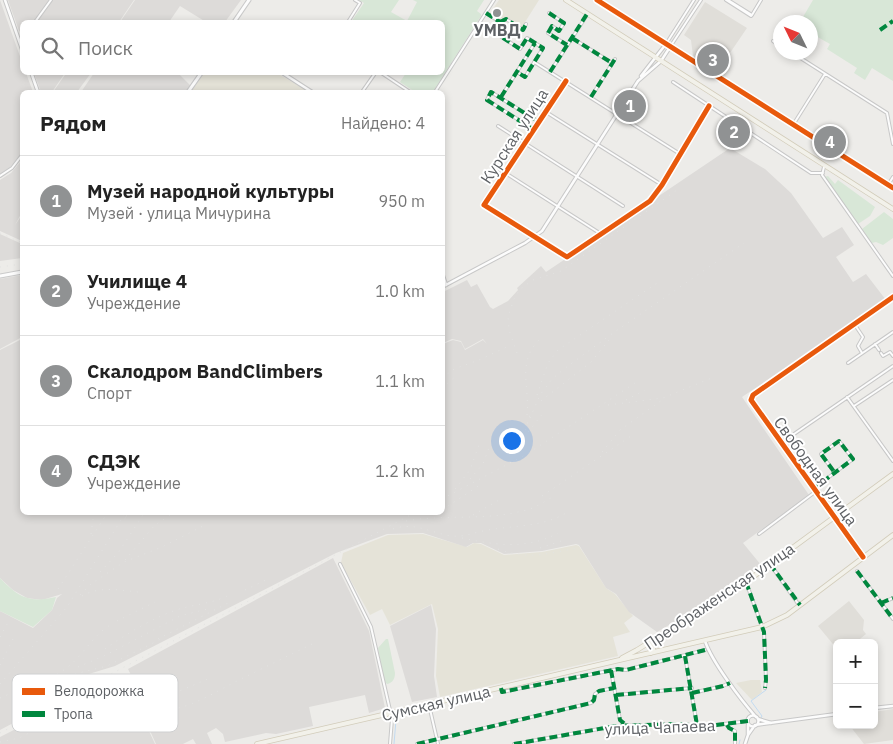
<!DOCTYPE html>
<html lang="ru">
<head>
<meta charset="utf-8">
<style>
  :root { --surface:#fff; --page:#f2f2f2; --text:#222; --muted:#767676; --line:#e0e0e0; --accent:#909293 }
  body { margin:0; font-family:"IBM Plex Sans",sans-serif; background:var(--page); color:var(--text) }
  .controls { position:absolute; right:15px; bottom:15px; display:grid; overflow:hidden; border-radius:8px; box-shadow:0 2px 8px #0003 }
  .controls button { width:45px; height:45px; display:grid; place-items:center; padding:0; border:0; border-bottom:1px solid var(--line); background:var(--surface); color:var(--text); font:25px sans-serif }
  .compass { position:absolute; left:773px; top:15px; width:45px; height:45px; border-radius:50%; background:var(--surface); box-shadow:0 2px 8px #0003; rotate:313deg }
  .you { position:absolute; left:511px; top:440px; width:18px; height:18px; margin:-12px; border:4px solid #fff; border-radius:50%; background:#1a73e8; box-shadow:0 0 0 8px #1a73e833 }
  .badge { display:grid; place-items:center; width:32px; height:32px; border-radius:50%; background:var(--accent); color:#fff; font-size:16px; font-weight:700 }
  .pin { position:absolute; translate:-50% -50%; border:2px solid #fff; box-shadow:0 1px 5px #0006 }
  .list { margin:0; padding:0; list-style:none }
  h2 { display:flex; justify-content:space-between; align-items:center; height:65px; margin:0; padding:0 20px; font-size:21px }
  h2 small { font-size:16px; font-weight:400; color:var(--muted) }
  .list li { display:grid; grid-template-columns:32px 1fr auto; gap:15px; align-items:center; box-sizing:border-box; height:90px; padding:0 20px; border-top:1px solid var(--line) }
  .list b { display:block; font-size:19px; white-space:nowrap }
  .list p { margin:0; font-size:16px; white-space:nowrap; color:var(--muted) }
  .list em { font-size:16px; font-style:normal; color:var(--muted) }
  .icon { flex:none; width:28px; height:28px; fill:none; stroke:currentColor; stroke-width:2; stroke-linecap:round; stroke-linejoin:round }
  .map { position:relative; flex:none; width:893px; height:744px; overflow:hidden }
  .search { position:absolute; background:var(--surface); box-shadow:0 2px 8px #0003; left:20px; top:20px; width:425px; height:55px; display:flex; align-items:center; gap:12px; box-sizing:border-box; padding:0 18px; border-radius:8px; color:var(--muted); font-size:19px }
  .panel { position:absolute; background:var(--surface); box-shadow:0 2px 8px #0003; left:20px; top:90px; width:425px; height:425px; border-radius:8px }
  .map>svg:first-child { display:block }
  .commercial { fill:#e5e3d8 }
  .industrial { fill:#dddbd9 }
  .education { fill:#e0ded9 }
  .green { fill:#d8e7d7 }
  .lines { fill:none; stroke-linecap:round; stroke-linejoin:round }
  .stream { stroke:#c3dbf1; stroke-width:1 }
  .minor-casing { stroke:#c8c8c8; stroke-width:4 }
  .tertiary-casing { stroke:#c8c8c8; stroke-width:4.5 }
  .secondary-casing { stroke:#cacaca; stroke-width:5 }
  .primary-casing { stroke:#d2ccba; stroke-width:5.5 }
  .minor { stroke:#fcfcfc; stroke-width:2 }
  .tertiary { stroke:#fcfcfc; stroke-width:2.5 }
  .secondary { stroke:#fcfcfc; stroke-width:3 }
  .primary { stroke:#f2f1ea; stroke-width:4 }
  .rail { stroke:#e3e3e2; stroke-width:1; stroke-dasharray:1 6; stroke-linecap:butt }
  .quiet { stroke:#00873e; stroke-width:4; stroke-dasharray:8 4; stroke-linecap:butt }
  .cycleway-casing { stroke:#fff; stroke-width:8 }
  .cycleway { stroke:#e8590c; stroke-width:5 }
  .poi-dot { fill:#909293; stroke:#fff; stroke-width:2 }
  .labels { text-anchor:middle; dominant-baseline:central; stroke-width:4; stroke-linejoin:round; paint-order:stroke }
  .poi-label { font-size:16px; font-weight:bold; fill:#5e6165; stroke:#fff }
  .street-label { font-size:16px; fill:#5e6165; stroke:#fff }
  .key { fill:#fff; stroke:#cfd0d1; stroke-width:1 }
  .key-label { font-size:14px; fill:#5e6165 }
</style>
</head>
<body>
<div class="map">
<svg width="893" height="744" viewBox="0 0 893 744">
  <rect width="100%" height="100%" fill="#edece9"/>
  <path class="commercial" d="M499,0h40l-19,30 -19,-12 -1,2 -10,-7z
    M204,73h73l32,19h-118z
    M423,534l44,13 7,-4 7,1 23,11 38,-3 34,-7 3,1 27,42 9,6 18,22 -9,7 6,9 -17,5 5,19 -178,41 -4,-21 2,-47 -6,-25 -42,21 -8,-16 -12,6 -29,-52 2,-10 45,-18z
    M751,680h9l2,12 -10,8 -16,-17z"/>
  <path class="industrial" d="M0,0l22,62v10l4,1 7,19h-11v61l-12,14 -10,7z
    M8,0h41l-16,22h-11v11l-3,-2z
    M53,0h81l-15,22h-82z
    M135,0h106l-16,22h-19l-26,-16 -11,16h-49z
    M67,72h24v1l-14,19h-24z
    M34,73v-1l31,1 -13,19h-11z
    M94,73h84l13,13 -4,6h-106z
    M730,148l35,21 26,24 32,45 19,-11 12,18 -18,12 17,25 13,-8 20,26 -144,97 67,98 -66,48 18,22 -37,28 -67,39 -28,-20 -13,-18 -10,-6 -27,-43 -3,-1 -34,7 -38,3 -23,-11h-8l-7,4 -43,-14 -36,1 -51,19 -221,113 -59,18 -3,18 -53,28v-119l33,17 19,-18 5,-12 5,-4 -20,6 -15,-2 -14,-8 -13,-12v-228l22,-11v173l106,1 -4,7 5,-8h313l1,-168 10,-4 8,2 4,8 18,-10 4,4 -4,-5 -18,10 -4,-8 -9,-2 -9,4v-51l24,-12 4,7 6,-3 13,23 3,2 15,-8 10,-11 -1,-2 24,-22 5,6z
    M22,160v52l-7,13 7,-10v26l-22,-10v-51l11,-7z
    M0,234l22,10v14l-22,3z
    M22,275v62l-22,12v-70z
    M333,558l36,73 16,77 -16,5 -4,-18 -56,12 4,19 -37,8 -10,-1 -41,9 -2,-8 -7,-6 -9,5 5,11h-16l-3,-5 -10,5h-27l-20,-44 -4,-14 2,-5 -6,-12z
    M431,605l5,24 -2,47 3,21 -25,5 -22,-76z
    M81,700l7,7 14,-2 41,13 12,26h-155v-7l65,-33z"/>
  <path class="education" d="M705,2l42,26 -30,44 -24,-16 -2,-16 -7,-5z
    M849,601l15,19 -1,10 3,4 -11,9 -1,-2 -2,2h-15v6l-19,-23z
    M893,709v31l-29,4 -14,-18 24,-1v-13z"/>
  <path class="green" d="M359,0h40l-8,12 16,9 10,-19 -4,-2h71l-7,11 4,3v2l-48,76h-18l-15,-10 6,-9 36,-1v-50h-91l13,-19z
    M813,0h80v81l-21,-13 -7,12 -11,-7 3,-5 -30,-19 3,-5 -16,-9 -3,3 -1,-16h-10z
    M828,176l7,8 3,-4 37,27 -5,9 -12,8 -34,-47z
    M884,212l9,7v19l-10,7 -7,-3 -4,1 -10,-14z
    M0,578c19,20 29,25 56,19l-4,13 -19,17 -33,-16z
    M386,639h2l7,34c0,5 -2,10 -8,11l-3,-3 -6,-33z"/>
  <g class="lines">
    <path class="stream" d="M760,720l2,-4 -11,-15 15,-11
      M394,744l2,-24
      M739,744l1,-4"/>
    <g class="minor-casing">
      <path id="minor" d="M597,0l296,188
        M726,0l25,16 1,-1
        M728,0l24,15
        M486,13l14,9 -3,12 23,15 7,-11 16,10 -18,29 -8,-5
        M549,13l15,10 -5,8 -7,-5 -4,7 19,12
        M752,15l9,-15
        M35,22l16,-22
        M348,22l12,-19 -5,-3
        M500,22l6,-3 17,11 3,-6
        M572,38l40,25
        M773,41l7,5
        M666,44l28,-44
        M670,47l31,-47
        M791,52l96,61 6,31
        M534,62l146,92
        M380,72l30,20
        M550,72l37,-57
        M566,81l-82,124 83,52 83,-56 12,-16 47,-79
        M673,82l138,91h12
        M362,92l14,-20
        M435,92l59,-92
        M501,97l34,-54
        M591,97l24,-38
        M546,112l116,73
        M793,125l32,-51
        M498,126l125,80
        M533,129l-46,-29 4,-8 48,30
        M496,167l105,67
        M824,167l-2,8 71,101
        M0,176l12,-8 10,-13
        M888,185l5,-8
        M855,325l8,12 -5,9 4,7
        M875,344l4,6
        M881,353l2,3 7,-4 3,4
        M848,363l45,-31
        M847,397l46,64
        M854,406l39,-26
        M781,443l112,-77
        M813,489l40,-30 -14,-18 -18,13 14,19
        M759,534l56,-42
        M863,557l-112,-157 2,-5 140,-98
        M340,564l31,63 21,92 -2,25
        M770,564l29,41
        M857,571l36,48
        M746,582l18,50 2,48 -1,8
        M882,603l11,-5
        M685,656l12,69
        M611,670l9,50 5,5
        M501,688l1,4 116,-23 8,1 79,-20
        M692,693l31,-7 6,-3
        M616,695l76,-7
        M429,705l9,39
        M727,725l2,3 6,3v13
        M417,744l174,-41 3,-3 1,-6 4,-3 15,-3
        M514,744l102,-18 60,-2 32,2 40,-5"/>
    </g>
    <g class="tertiary-casing">
      <path id="tertiary" d="M5,0l17,49
        M31,72l7,20
        M281,72l31,20
        M641,76l25,-32
        M442,273l4,12
        M442,287l83,-44 17,-12 96,-150 23,-20 9,-14
        M705,641c7,21 36,59 51,76
        M874,708l19,-2
        M747.5 721a5.5 5.5 0 1 1 11 0a5.5 5.5 0 1 1-11 0Z
        M758,719l13,4
        M748,735l7,-10 82,-11
        M745,744l3,-9v-10"/>
    </g>
    <g class="secondary-casing">
      <path id="secondary" d="M234,22l15,-22
        M188,92l14,-20
        M0,276l22,-4"/>
    </g>
    <g class="primary-casing">
      <path id="primary" d="M566,0l327,209
        M647,643l6,3v5l-2,2
        M622,658l15,-8 109,-68 147,-108
        M257,744l505,-117 25,-12 106,-80"/>
    </g>
    <use href="#minor" class="minor"/>
    <use href="#tertiary" class="tertiary"/>
    <use href="#secondary" class="secondary"/>
    <use href="#primary" class="primary"/>
    <path class="rail" d="M0,233l22,10
      M0,267l22,-3
      M517,353l-8,-23 -1,-13 6,-18 6,-10 13,-9 28,-9 116,-81
      M442,378l12,-9 25,-9 32,-15
      M442,388l14,-12
      M537,395l11,-32 10,-13 102,-69
      M626,400l19,-10
      M541,401l50,-39 18,-22
      M608,405l55,-7 51,-21
      M527,415c3,-29 -11,-54 14,-77
      M530,418l10,-23 12,-16 12,-10 49,-36 131,-90
      M528,432l16,-20
      M602,452l18,-22 42,-30
      M511,454l14,-22 6,-21
      M470,479l13,-15 7,-19
      M455,489l15,-19 10,-28
      M542,496l92,-62
      M442,499l85,-45 111,-73
      M442,510l38,-25
      M473,515l26,-15
      M406,521c38,-7 78,0 116,-10 12,-2 22,-9 32,-15
      M393,529c22,-8 39,5 60,7 11,1 20,-3 30,-5 28,-6 58,-3 83,-18
      M91,534l3,-22
      M462,538c33,7 65,12 96,-5
      M540,548l24,-8
      M498,549c31,11 48,5 79,-1
      M125,560l30,-35 20,-13
      M100,572l18,-19 27,-41
      M58,589l50,-77
      M245,590l23,-11
      M80,595l11,-11 33,-22 38,-15 41,-21
      M82,596c17,-10 37,-6 56,-4
      M117,621l38,-19
      M0,637l10,-18
      M158,639l70,-36
      M105,649c21,-15 46,-30 71,-39 18,-6 37,-6 55,-16
      M0,665l14,-28
      M78,667l28,-12 74,-39 27,-7
      M57,674c24,-12 33,-38 55,-50
      M0,684l67,-77 59,-95
      M34,684l73,-18 58,-29
      M98,694l31,-2
      M0,698l39,-17
      M68,701c36,-9 62,12 98,9 24,-2 46,-16 67,-27 26,-13 53,-26 79,-39
      M126,701c33,1 56,-11 86,-24
      M0,733l416,-221
      M0,742l19,-4 58,-29"/>
    <path class="quiet" d="M486,13l14,9 -3,12 23,15 7,-11 16,10 -18,29 -8,-5
      M549,13l15,10 -5,8 -7,-5 -4,7 19,12
      M500,22l6,-3 17,11 3,-6
      M880,30l13,-9
      M572,38l40,25
      M550,72l37,-58
      M501,97l34,-54
      M591,97l24,-38
      M534,130l-47,-30 4,-8 48,30
      M813,489l40,-30 -14,-18 -18,13 14,19
      M770,564l30,41
      M857,571l36,48
      M746,582l18,50 2,48 -1,8
      M881,603l12,-5
      M685,656l12,69
      M611,670l9,50 6,5
      M501,688l1,4 116,-23 8,1 79,-20
      M692,693l31,-7 7,-3
      M616,695l76,-7
      M727,725l2,3 6,3v13
      M417,744l174,-41 3,-3 1,-6 4,-3 15,-3
      M514,744l102,-18 60,-2 32,2 40,-5"/>
    <g class="cycleway-casing">
      <path id="cycleway" d="M597,0l296,188
        M566,81l-82,124 83,52 83,-56 12,-16 47,-79
        M863,557l-112,-157 2,-5 140,-98"/>
    </g>
    <use href="#cycleway" class="cycleway"/>
  </g>
  <circle class="poi-dot" cx="497" cy="13" r="5"/>
  <g class="labels">
    <g class="poi-label">
      <text x="497" y="30">УМВД</text>
    </g>
    <g class="street-label">
      <text transform="translate(514 136) rotate(-57)">Курская улица</text>
      <text transform="translate(816 471) rotate(54)">Свободная улица</text>
      <text transform="translate(719 596) rotate(-34)">Преображенская улица</text>
      <text transform="translate(436 703) rotate(-13)">Сумская улица</text>
      <text transform="translate(660 727) rotate(-2)">улица Чапаева</text>
    </g>
  </g>
  <rect x="12" y="674" width="166" height="58" rx="8" class="key"/>
  <rect x="22" y="688" width="23" height="7" fill="#e8590c"/>
  <rect x="22" y="711" width="23" height="6" fill="#00873e"/>
  <g class="key-label">
    <text x="54" y="696">Велодорожка</text>
    <text x="54" y="719">Тропа</text>
  </g>
</svg>
<div class="controls">
<button>+</button>
<button>−</button>
</div>
<svg class="compass" viewBox="-18 -18 36 36"><path d="M0-13l5 13h-10z" fill="#e53935"/><path d="M0 13l5-13h-10z" fill="#767676"/></svg>
<div class="you"></div>
<div class="pin badge" style="left:630px;top:106px">1</div>
<div class="pin badge" style="left:734px;top:132px">2</div>
<div class="pin badge" style="left:713px;top:60px">3</div>
<div class="pin badge" style="left:830px;top:142px">4</div>
<div class="search"><svg class="icon" aria-label="search" viewBox="0 0 24 24"><circle cx="10" cy="10" r="6"/><path d="M15 15l6 6"/></svg>Поиск</div>
<section class="panel">
<h2>Рядом<small>Найдено: 4</small></h2>
<ul class="list">
<li><span class="badge">1</span><div><b>Музей народной культуры</b><p>Музей · улица Мичурина</p></div><em>950 m</em></li>
<li><span class="badge">2</span><div><b>Училище 4</b><p>Учреждение</p></div><em>1.0 km</em></li>
<li><span class="badge">3</span><div><b>Cкалодром BandClimbers</b><p>Спорт</p></div><em>1.1 km</em></li>
<li><span class="badge">4</span><div><b>СДЭК</b><p>Учреждение</p></div><em>1.2 km</em></li>
</ul>
</section>
</div>
</body>
</html>
